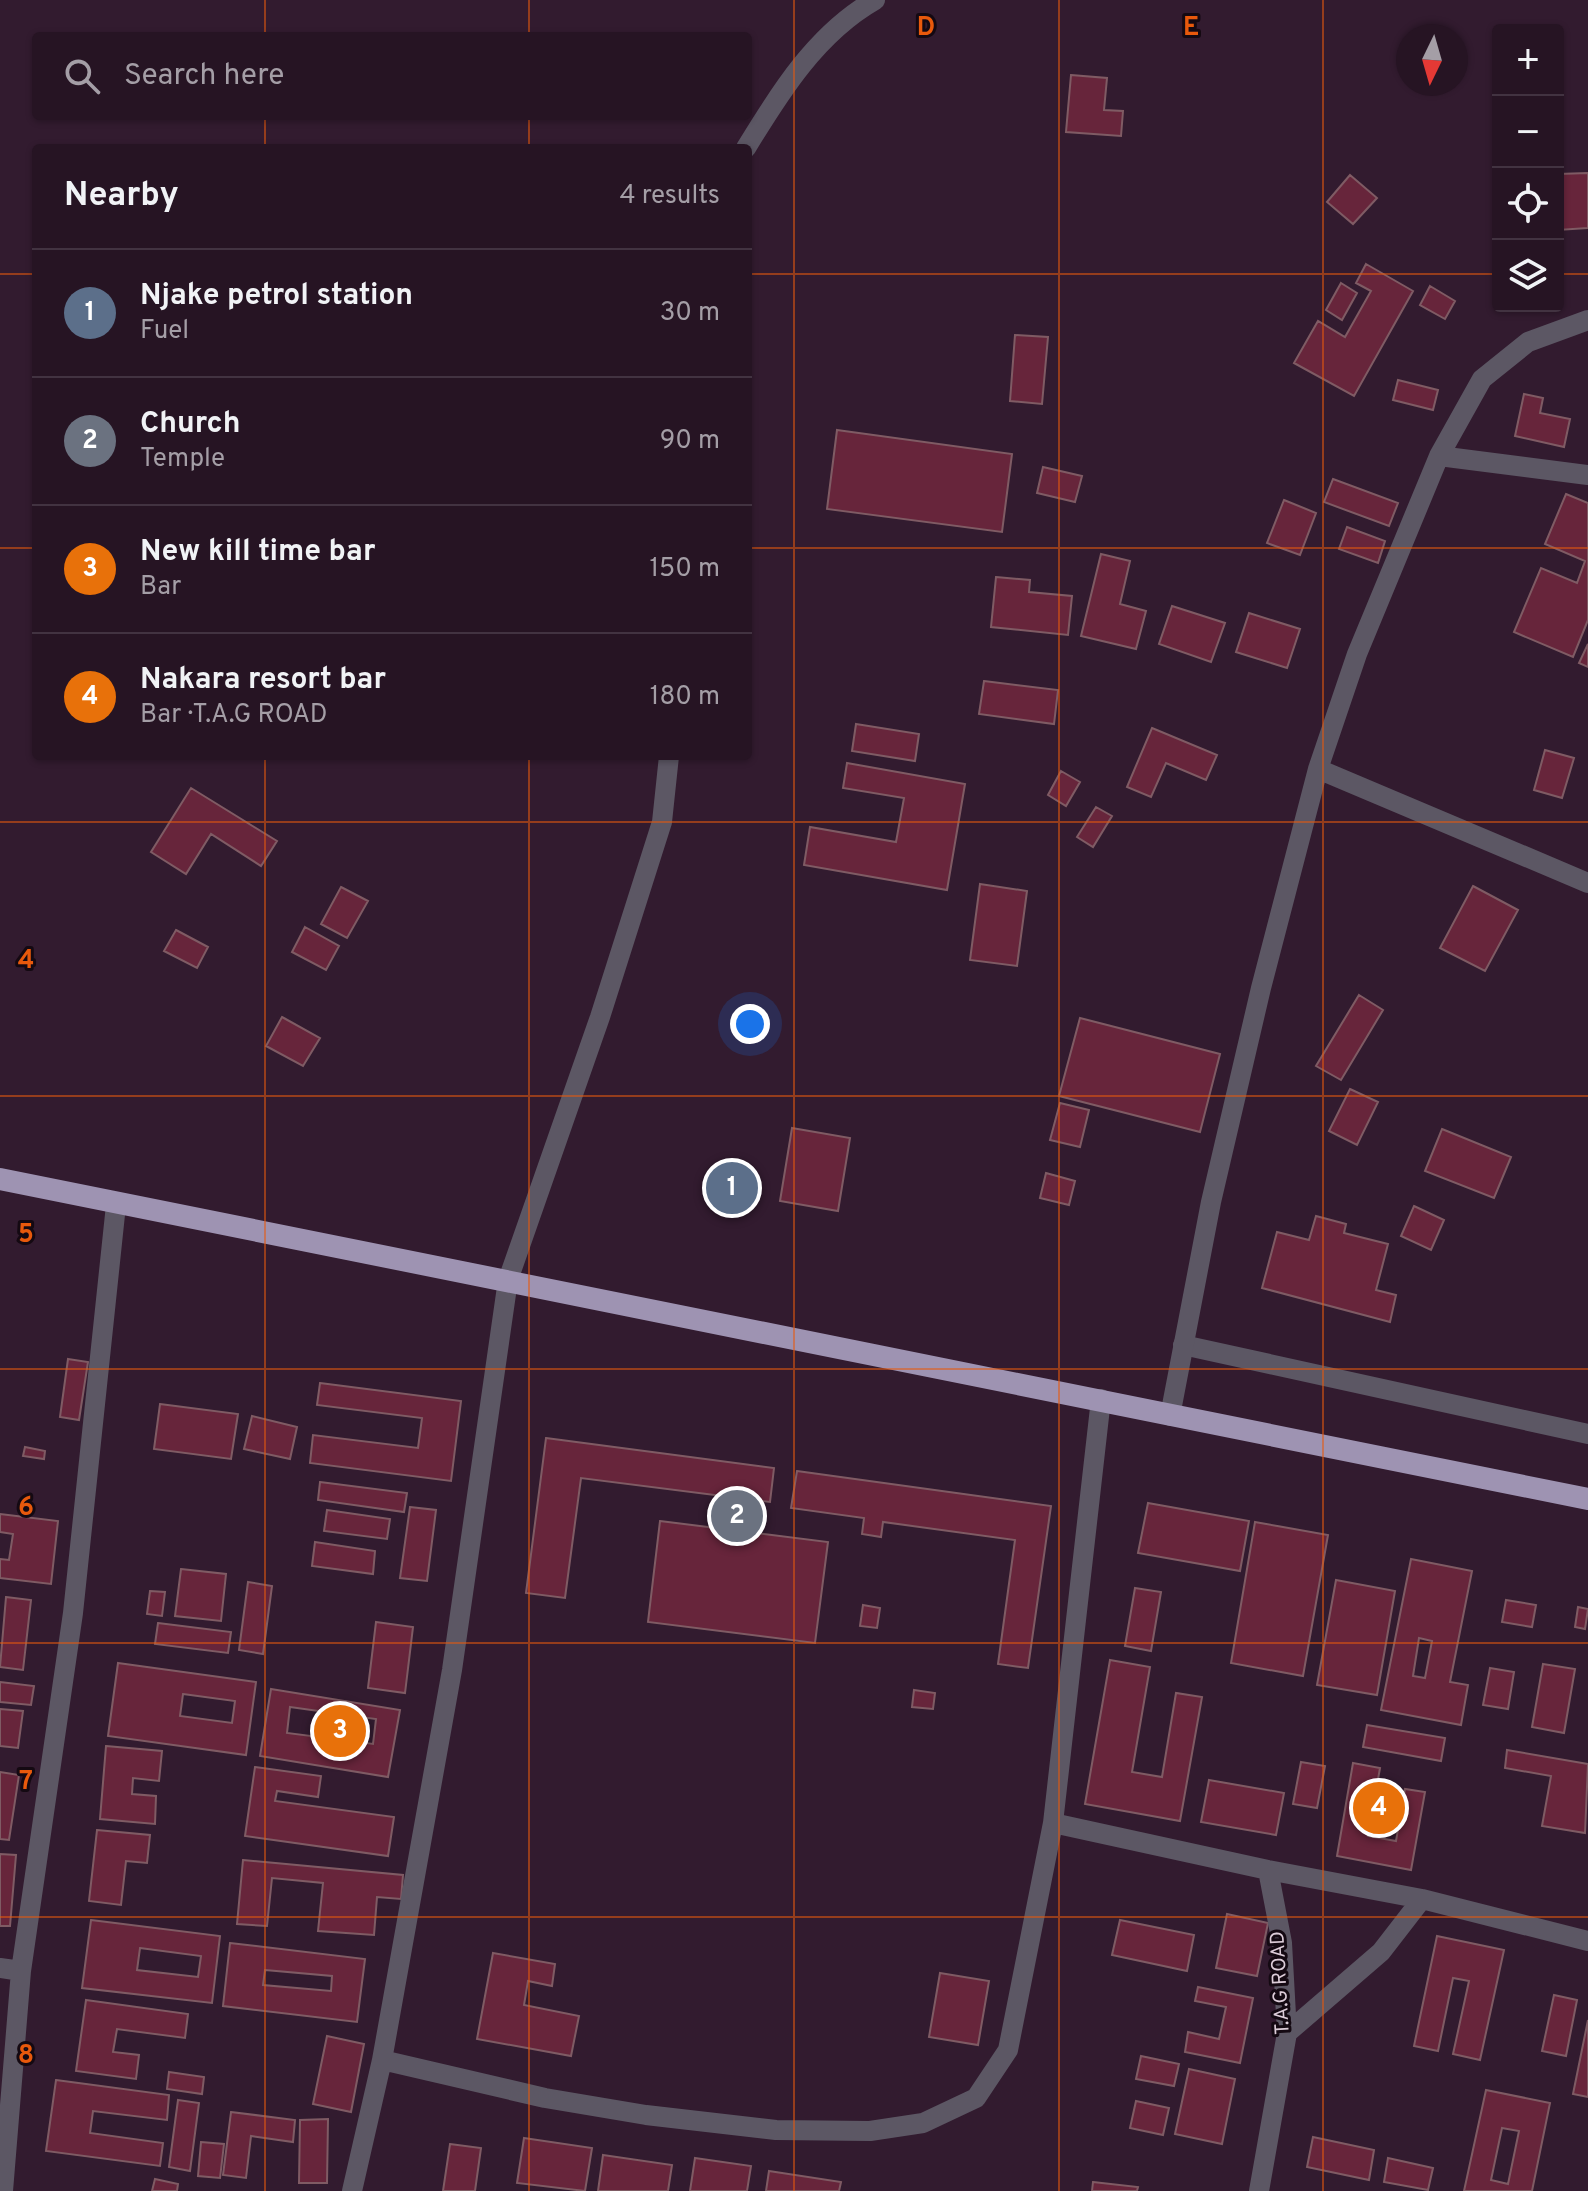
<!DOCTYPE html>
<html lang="en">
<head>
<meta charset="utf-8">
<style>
  :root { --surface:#261423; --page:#322130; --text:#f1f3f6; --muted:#a49ea6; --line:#423341; --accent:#a5c822 }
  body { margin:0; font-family:Overpass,sans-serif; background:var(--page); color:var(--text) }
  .controls { position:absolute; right:24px; top:24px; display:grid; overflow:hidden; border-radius:8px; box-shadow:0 2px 6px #0004 }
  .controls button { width:72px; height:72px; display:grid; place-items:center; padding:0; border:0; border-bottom:2px solid var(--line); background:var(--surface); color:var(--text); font:40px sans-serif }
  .compass { position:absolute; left:1396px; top:24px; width:72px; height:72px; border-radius:50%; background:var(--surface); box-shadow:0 2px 6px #0004; rotate:185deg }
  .you { position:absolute; left:750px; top:1024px; width:28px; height:28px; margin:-20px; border:6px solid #fff; border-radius:50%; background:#1a73e8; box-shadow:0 0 0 12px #1a73e833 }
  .badge { display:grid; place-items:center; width:52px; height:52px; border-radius:50%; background:var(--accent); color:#fff; font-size:26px; font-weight:700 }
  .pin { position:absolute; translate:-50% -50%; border:4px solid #fff; box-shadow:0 2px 8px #0006 }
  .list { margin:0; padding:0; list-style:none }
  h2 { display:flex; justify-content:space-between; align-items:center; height:104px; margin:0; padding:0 32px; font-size:34px }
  h2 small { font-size:26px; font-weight:400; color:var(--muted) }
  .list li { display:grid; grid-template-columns:52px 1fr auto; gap:24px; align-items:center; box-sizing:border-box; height:128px; padding:0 32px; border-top:2px solid var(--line) }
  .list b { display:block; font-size:30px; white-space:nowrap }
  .list p { margin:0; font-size:26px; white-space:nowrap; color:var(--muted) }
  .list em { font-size:26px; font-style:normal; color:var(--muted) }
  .icon { flex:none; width:44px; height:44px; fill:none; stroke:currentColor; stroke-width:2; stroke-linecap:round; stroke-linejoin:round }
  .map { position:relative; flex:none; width:1588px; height:2191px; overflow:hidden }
  .search { position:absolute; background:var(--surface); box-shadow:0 2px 6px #0004; left:32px; top:32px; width:720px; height:88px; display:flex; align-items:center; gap:20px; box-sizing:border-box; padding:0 28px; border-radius:8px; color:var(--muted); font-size:30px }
  .panel { position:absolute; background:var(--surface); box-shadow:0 2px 6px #0004; left:32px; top:144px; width:720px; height:616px; border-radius:8px }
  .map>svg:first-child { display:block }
  .building { fill:#67253b; stroke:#7f5b64; stroke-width:2; fill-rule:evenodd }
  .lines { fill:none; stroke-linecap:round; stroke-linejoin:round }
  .service { stroke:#5c5764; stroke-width:20 }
  .minor { stroke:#5c5764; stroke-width:20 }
  .trunk { stroke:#9e93b2; stroke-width:22 }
  .grid { fill:none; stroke:#e8590c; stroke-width:2; stroke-opacity:0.55 }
  .labels { text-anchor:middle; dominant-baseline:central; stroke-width:6; stroke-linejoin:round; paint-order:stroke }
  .street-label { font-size:20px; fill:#dcccd8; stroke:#140912 }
  .grid-label { font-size:26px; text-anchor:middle; font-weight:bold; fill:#e8590c; stroke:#140912; stroke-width:6; stroke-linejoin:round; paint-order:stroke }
</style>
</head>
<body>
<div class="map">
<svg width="1588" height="2191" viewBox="0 0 1588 2191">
  <rect width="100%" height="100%" fill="#321b2f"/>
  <path class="building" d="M1071,75l36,3 -3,32 19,1 -2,25 -55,-4z
    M1588,173v55l-30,2v-56z
    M1350,175l27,23 -24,26 -26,-22z
    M1366,264l47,27 -59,105 -60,-33 24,-42 27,16 26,-46 -15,-8z
    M1341,283l16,10 -15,27 -16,-10z
    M1430,286l25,15 -10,18 -25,-14z
    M1015,335l33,2 -6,67 -32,-3z
    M1398,380l40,10 -5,20 -40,-10z
    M1524,394l19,4 -3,15 30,6 -6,28 -49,-11z
    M837,430l175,24 -10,78 -175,-23z
    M1043,467l39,9 -7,26 -38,-9z
    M1333,479l65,24 -9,23 -65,-24z
    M1566,494l22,9v117l-15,37 -59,-25 27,-64 36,15 8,-22 -40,-17z
    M1284,500l32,13 -16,42 -33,-12z
    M1347,527l38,14 -7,22 -39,-14z
    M1101,554l29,7 -10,43 26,7 -10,38 -55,-13z
    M996,577l34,3 -1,12 43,4 -4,39 -77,-8z
    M1172,606l53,17 -14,39 -52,-18z
    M1249,613l51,16 -13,39 -51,-16z
    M1588,644v23l-9,-4z
    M984,681l74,9 -4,34 -75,-10z
    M856,724l63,10 -4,27 -63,-10z
    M1152,728l65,27 -11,25 -40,-17 -15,34 -24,-10z
    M1545,750l29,8 -12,40 -28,-8z
    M847,763l118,21 -18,106 -143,-25 6,-38 86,15 8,-44 -61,-10z
    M1061,771l19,11 -14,24 -18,-11z
    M191,788l86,53 -16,25 -50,-32 -25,40 -35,-22z
    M1096,807l16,9 -19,31 -16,-10z
    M980,884l47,7 -10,75 -47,-6z
    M1473,886l45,24 -33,61 -45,-23z
    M341,887l27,14 -21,37 -26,-14z
    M305,927l34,19 -13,24 -34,-18z
    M176,930l32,17 -11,21 -33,-17z
    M1359,995l24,15 -42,70 -25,-14z
    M282,1017l38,21 -17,28 -37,-20z
    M1080,1018l140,36 -20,78 -141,-36z
    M1350,1089l28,13 -21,43 -28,-14z
    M1060,1103l29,7 -9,37 -30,-7z
    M792,1128l58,10 -12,73 -58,-10z
    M1442,1129l69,28 -17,41 -69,-27z
    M1046,1173l29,8 -6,24 -29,-7z
    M1414,1206l30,14 -13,30 -30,-14z
    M1316,1216l30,8 -2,9 44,11 -12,46 20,5 -6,27 -128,-34 15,-56 32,8z
    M68,1359l20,3 -9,58 -19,-3z
    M320,1383l141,18 -10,80 -141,-18 3,-28 105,13 4,-30 -105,-13z
    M160,1404l78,10 -7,45 -77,-10z
    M252,1416l45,11 -7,32 -46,-10z
    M546,1438l228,30 -4,34 -189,-24 -16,120 -39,-5z
    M25,1447l20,4 -1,8 -21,-3z
    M797,1471l254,35 -23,162 -30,-4 17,-124 -132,-18 -2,15 -19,-3 2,-16 -73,-10z
    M320,1482l87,11 -3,19 -86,-12z
    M1148,1503l101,18 -9,50 -102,-18z
    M410,1507l26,3 -9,71 -27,-3z
    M327,1510l63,9 -3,20 -63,-8z
    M0,1514l58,7 -7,63 -51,-6v-19l9,1 4,-26 -13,-2z
    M660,1521l168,21 -13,101 -167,-21z
    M1255,1522l73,13 -25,141 -72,-13z
    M315,1542l60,9 -2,23 -61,-8z
    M1411,1559l61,12 -22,111 18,3 -7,40 -80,-15zM1419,1638l13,3 -7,37 -12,-2z
    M181,1569l45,5 -5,47 -46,-5z
    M1336,1580l59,11 -18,104 -60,-10z
    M248,1582l24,4 -9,68 -24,-4z
    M1135,1588l26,4 -10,59 -26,-5z
    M150,1591l15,1 -3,24 -15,-2z
    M6,1597l25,3 -8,70 -23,-3z
    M1506,1600l30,5 -4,22 -30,-5z
    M863,1605l17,3 -3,20 -17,-2z
    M1578,1607l10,2 -3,20 -10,-2z
    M376,1622l37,5 -8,66 -37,-5z
    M158,1623l73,9 -3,21 -73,-9z
    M1110,1660l40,7 -18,105 30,5 14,-84 26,4 -22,124 -95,-17z
    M118,1663l138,19 -10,73 -138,-19zM183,1694l52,7 -3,22 -52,-7z
    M1543,1664l32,5 -11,64 -32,-6z
    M1490,1668l24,4 -6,37 -25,-4z
    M0,1682l34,4 -3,19 -31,-3z
    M271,1689l129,21 -12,67 -128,-21zM290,1707l86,12 -3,25 -86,-11z
    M914,1690l21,3 -2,16 -21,-2z
    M0,1709l23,2 -5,37 -18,-2z
    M1367,1725l78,13 -4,23 -78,-14z
    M106,1746l56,5 -3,30 -26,-3 -1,16 24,2 -1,28 -55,-5z
    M1507,1750l81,14 -3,69 -43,-7 9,-50 -46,-8z
    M1301,1762l24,4 -8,42 -24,-4z
    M1353,1763l27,5 -12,68 28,5 9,-52 20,3 -14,78 -74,-14z
    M255,1767l66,9 -3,21 -41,-6 -2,10 119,16 -6,39 -143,-20z
    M0,1772l19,3 -10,65 -9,-1z
    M1209,1780l75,13 -8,42 -75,-13z
    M97,1830l53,5 -3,28 -21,-2 -5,44 -32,-4z
    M0,1854l16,1 -6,71h-10z
    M243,1860l160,15 -2,24 -24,-2 -3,38 -56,-4 5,-48 -51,-5 -5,48 -30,-2z
    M1227,1914l41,9 -11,53 -41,-8z
    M91,1920l129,16 -8,67 -130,-15zM140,1948l61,8 -3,21 -61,-7z
    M1120,1920l74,15 -7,36 -75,-16z
    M1437,1936l67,14 -24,110 -27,-6 16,-73 -16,-3 -15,73 -24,-5z
    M230,1943l135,16 -8,63 -134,-16zM265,1970l67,6 -1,15 -68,-6z
    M493,1953l62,11 -3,22 -24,-5 -4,24 55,11 -8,40 -94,-17z
    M940,1973l49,8 -11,64 -49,-8z
    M1198,1987l55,11 -13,65 -55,-11 3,-20 31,7 7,-32 -31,-6z
    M1554,1995l23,5 -11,56 -24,-5z
    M86,2000l102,14 -3,24 -68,-9 -4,23 26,3 -3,24 -60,-8z
    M1588,2020v77l-15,-3z
    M327,2036l37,8 -13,68 -38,-8z
    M1141,2056l38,8 -5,22 -38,-7z
    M1189,2069l46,10 -13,65 -47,-10z
    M169,2072l35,5 -2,17 -35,-5z
    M56,2080l113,15 -2,25 -74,-9 -3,22 73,10 -3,23 -114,-15z
    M1486,2090l64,13 -18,88h-68zM1502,2128l17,3 -11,53 -17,-4z
    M178,2100l21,3 -9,68 -21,-4z
    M1136,2101l33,7 -6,27 -33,-7z
    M231,2112l64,8 -2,22 -42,-6 -5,42 -23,-3z
    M328,2119l-1,64h-28l1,-63z
    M1313,2137l61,13 -5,30 -62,-13z
    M524,2138l68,10 -7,43 -68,-8z
    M201,2142l23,2 -4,34 -22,-2z
    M450,2144l31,4 -6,43h-32z
    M603,2155l69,10 -4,26h-70z
    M695,2158l56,8 -4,25h-57z
    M1388,2158l45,10 -5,22 -44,-8z
    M769,2171l72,11 -2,9h-73z
    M155,2179l23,5 -1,7h-25z
    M1093,2182l45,5 -1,4h-45z"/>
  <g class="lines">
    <path class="service" d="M1183,1345l405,89"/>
    <path class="minor" d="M746,148c34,-56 71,-115 129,-148
      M1439,456l149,19
      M1318,769l270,114
      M1170,1416l41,-214 50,-214 57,-219 39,-115 82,-198 43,-77 46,-37 60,-22
      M1053,1823l215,47 154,29 166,42
      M0,1968l21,3
      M1287,2033l94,-81 41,-53
      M382,2060l163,38 101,17 130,15 94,1 53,-8 53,-25 32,-48 45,-227 48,-424
      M3,2191l18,-220 52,-358 43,-408
      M352,2191l30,-131 70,-390 56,-390 92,-263 62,-195 7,-66
      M1259,2191l28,-158 -5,-90 -14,-73"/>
    <path class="trunk" d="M0,1179l1588,320"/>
  </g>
  <path class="grid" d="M265,0v36M529,0v36M794,0v2191M1059,0v2191M1323,0v2191M265,116v32M529,116v32M0,274h36M748,274h750M1558,274h30M0,548h36M748,548h840M265,756v1435M529,756v1435M0,822h1588M0,1096h1588M0,1369h1588M0,1643h1588M0,1917h1588"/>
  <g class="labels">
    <g class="street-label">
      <text transform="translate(1281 1983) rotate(-93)">T.A.G ROAD</text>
    </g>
  </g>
  <g class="grid-label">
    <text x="926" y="35">D</text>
    <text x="1191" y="35">E</text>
    <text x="26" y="968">4</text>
    <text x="26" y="1242">5</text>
    <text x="26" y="1515">6</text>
    <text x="26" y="1789">7</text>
    <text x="26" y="2063">8</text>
  </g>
</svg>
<div class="controls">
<button>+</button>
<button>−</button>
<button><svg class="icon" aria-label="locate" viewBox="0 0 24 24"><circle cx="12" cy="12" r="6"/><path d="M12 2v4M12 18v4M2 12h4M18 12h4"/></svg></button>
<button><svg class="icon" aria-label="layers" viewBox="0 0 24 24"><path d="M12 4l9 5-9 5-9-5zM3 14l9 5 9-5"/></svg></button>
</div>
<svg class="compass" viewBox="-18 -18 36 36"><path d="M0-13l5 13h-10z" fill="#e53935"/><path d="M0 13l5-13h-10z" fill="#a49ea6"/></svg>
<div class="you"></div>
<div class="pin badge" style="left:732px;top:1188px;background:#5c6f8a">1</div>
<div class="pin badge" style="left:737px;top:1516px;background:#6b7280">2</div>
<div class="pin badge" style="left:340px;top:1731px;background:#e8710a">3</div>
<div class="pin badge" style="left:1379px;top:1808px;background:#e8710a">4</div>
<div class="search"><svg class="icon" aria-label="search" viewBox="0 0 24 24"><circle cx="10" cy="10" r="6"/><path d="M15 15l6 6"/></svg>Search here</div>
<section class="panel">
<h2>Nearby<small>4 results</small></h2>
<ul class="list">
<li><span class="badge" style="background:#5c6f8a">1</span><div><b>Njake petrol station</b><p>Fuel</p></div><em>30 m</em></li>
<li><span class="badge" style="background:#6b7280">2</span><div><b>Church</b><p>Temple</p></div><em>90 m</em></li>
<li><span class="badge" style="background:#e8710a">3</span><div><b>New kill time bar</b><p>Bar</p></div><em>150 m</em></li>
<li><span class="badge" style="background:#e8710a">4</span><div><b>Nakara resort bar</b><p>Bar · T.A.G ROAD</p></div><em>180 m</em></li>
</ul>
</section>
</div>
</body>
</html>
